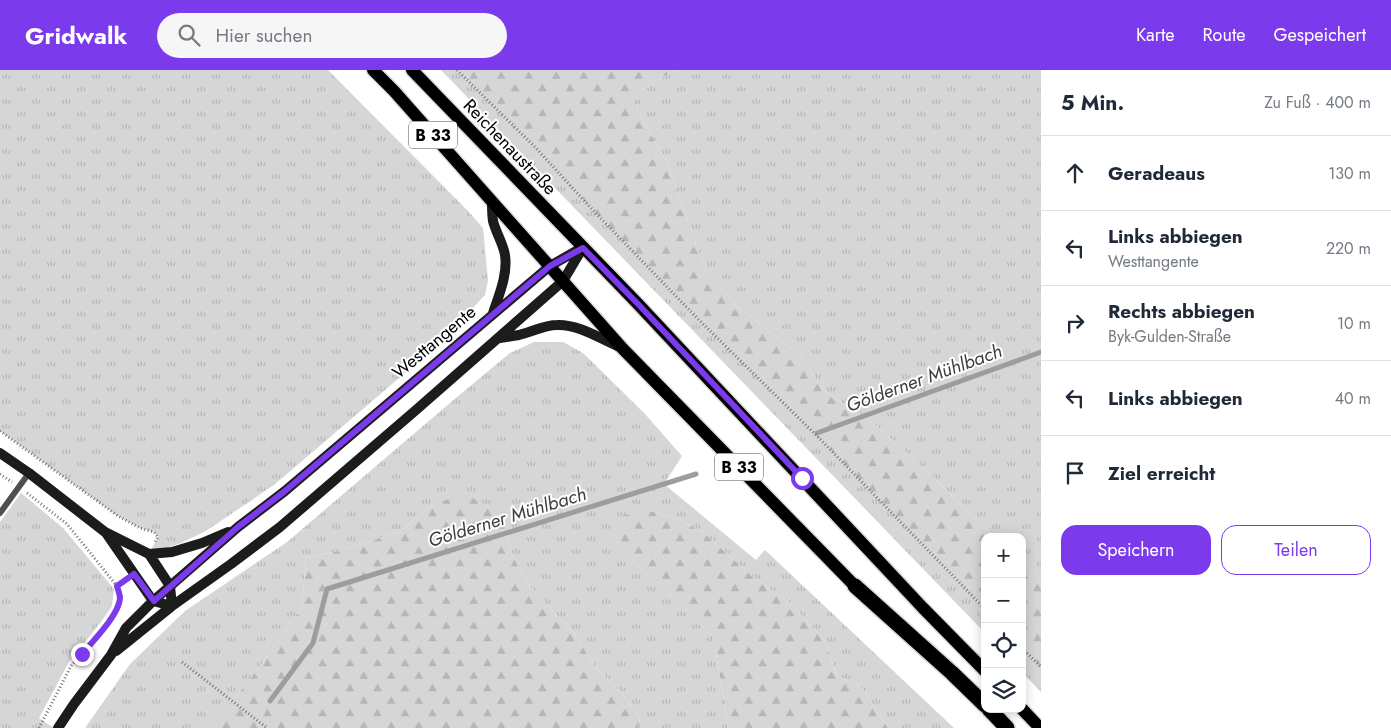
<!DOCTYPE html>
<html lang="de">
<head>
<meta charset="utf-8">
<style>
  :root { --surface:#fff; --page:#f6f6f7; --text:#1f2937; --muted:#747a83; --line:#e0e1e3; --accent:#7c3aed }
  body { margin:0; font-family:Jost,sans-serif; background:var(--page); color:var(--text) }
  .controls { position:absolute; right:15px; bottom:15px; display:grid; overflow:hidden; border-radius:10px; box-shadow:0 2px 12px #0003 }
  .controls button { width:45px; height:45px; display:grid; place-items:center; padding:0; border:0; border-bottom:1px solid var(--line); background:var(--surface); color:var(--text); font:25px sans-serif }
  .stop { position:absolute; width:15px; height:15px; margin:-11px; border:4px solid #7c3aed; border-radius:50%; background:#fff }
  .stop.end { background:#7c3aed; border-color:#fff; box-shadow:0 1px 5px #0008 }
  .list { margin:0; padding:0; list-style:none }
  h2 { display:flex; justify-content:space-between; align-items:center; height:65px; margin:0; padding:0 20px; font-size:21px }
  h2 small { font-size:16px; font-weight:400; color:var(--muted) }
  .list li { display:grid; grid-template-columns:32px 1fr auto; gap:15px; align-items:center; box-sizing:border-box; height:75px; padding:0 20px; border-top:1px solid var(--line) }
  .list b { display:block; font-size:19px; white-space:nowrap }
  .list p { margin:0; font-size:16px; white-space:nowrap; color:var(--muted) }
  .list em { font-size:16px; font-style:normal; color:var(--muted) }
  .actions { display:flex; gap:10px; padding:15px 20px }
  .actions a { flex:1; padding:11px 0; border:1px solid var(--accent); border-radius:15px; text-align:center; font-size:18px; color:var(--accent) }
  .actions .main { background:var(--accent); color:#fff }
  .icon { flex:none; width:28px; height:28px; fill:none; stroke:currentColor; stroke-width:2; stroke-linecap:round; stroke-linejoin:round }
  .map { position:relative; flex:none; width:1041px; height:658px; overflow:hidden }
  header { display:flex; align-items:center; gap:30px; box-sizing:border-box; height:70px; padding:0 25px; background:var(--accent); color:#fff }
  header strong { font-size:24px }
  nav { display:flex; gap:28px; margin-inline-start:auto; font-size:18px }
  .search { width:350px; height:45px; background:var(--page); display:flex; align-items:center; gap:12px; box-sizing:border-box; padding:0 18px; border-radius:28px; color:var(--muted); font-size:19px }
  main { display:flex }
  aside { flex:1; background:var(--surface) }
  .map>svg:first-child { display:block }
  .grass { fill:url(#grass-tufts) }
  .forest { fill:url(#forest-firs) }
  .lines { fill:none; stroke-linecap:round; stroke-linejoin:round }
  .stream { stroke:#9d9d9d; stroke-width:5 }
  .primary-casing { stroke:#dbdbdb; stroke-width:15 }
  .highway-casing { stroke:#dbdbdb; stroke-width:18 }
  .path { stroke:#717171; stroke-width:3; stroke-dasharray:1 2.5; stroke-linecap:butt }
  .lane { stroke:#4f4f4f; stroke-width:6 }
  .secondary { stroke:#1c1c1c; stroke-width:10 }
  .primary { stroke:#000; stroke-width:12 }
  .highway { stroke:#000; stroke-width:15 }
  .route { stroke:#7c3aed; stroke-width:6 }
  .labels { text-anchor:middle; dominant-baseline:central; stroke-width:4; stroke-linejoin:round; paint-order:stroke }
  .shield { fill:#fff; stroke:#4c4c4c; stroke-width:1 }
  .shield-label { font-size:16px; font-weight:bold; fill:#000 }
  .street-label { font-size:18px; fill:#000; stroke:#fff }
  .water-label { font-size:19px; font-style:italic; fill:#3e3e3e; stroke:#fff }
</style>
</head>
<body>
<header>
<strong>Gridwalk</strong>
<div class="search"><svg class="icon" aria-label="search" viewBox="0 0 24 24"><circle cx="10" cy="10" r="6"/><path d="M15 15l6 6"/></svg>Hier suchen</div>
<nav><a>Karte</a><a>Route</a><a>Gespeichert</a></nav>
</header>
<main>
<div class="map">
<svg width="1041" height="658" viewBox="0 0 1041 658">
  <defs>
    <pattern id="grass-tufts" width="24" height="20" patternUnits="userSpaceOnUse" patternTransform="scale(1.25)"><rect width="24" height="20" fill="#d6d6d6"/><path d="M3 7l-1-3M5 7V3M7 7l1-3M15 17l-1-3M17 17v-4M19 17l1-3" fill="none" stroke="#b6b6b6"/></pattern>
    <pattern id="forest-firs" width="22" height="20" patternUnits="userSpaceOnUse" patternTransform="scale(1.25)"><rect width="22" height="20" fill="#d6d6d6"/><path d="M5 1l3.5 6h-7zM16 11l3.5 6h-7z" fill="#b6b6b6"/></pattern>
  </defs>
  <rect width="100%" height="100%" fill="#fff"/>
  <path class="grass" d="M0,0h328l141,142 14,16 5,53 -3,14 -46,49 -165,141 -68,46 -25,12 -32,11 9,-17 -4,-5 -14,-4 -22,-12 -118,-85z
    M441,0h16l78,77 54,59 110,114 122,120 164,169v24z
    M675,0h366v508l-19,-17v-24h-28l-61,-60 -56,-51 -53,-35 -23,-35 -65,-51 -31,-35 -37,-106 -30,-52 -1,-20z
    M534,272h29l20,11 62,61 37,42 -18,28 92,76 9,-10 189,178h-66l-28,-42 -23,-10 -12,-35 -36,-39 -34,-23 -52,-47 -22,-11 -30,-10 -38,26 24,28 37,32 39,40 9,51 6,40h-90l2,-10 -19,-26 -24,-23 -24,-37 -44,-46 -18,-33 -9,-40 -68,-10 -34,29 -57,18 -37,8 -4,49 -32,46 -31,40 -34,35h-120l45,-64 55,-53 102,-69 170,-145 53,-44z
    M21,423l42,35 51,61 -2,17 -11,16 -32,40 -30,56 15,10h-54v-206z
    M1022,578l19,19v25l-19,-20z"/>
  <path class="forest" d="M457,0h218l-38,22 1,20 30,52 37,106 31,35 65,51 23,35 53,35 56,51 61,60h-9v72l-164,-169 -122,-120 -110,-114 -54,-59z
    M467,425l35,18 9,40 18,33 44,46 24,37 24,23 19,26 -2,10h-433l34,-35 31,-40 32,-46 4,-49 37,-8 57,-18 34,-29z
    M651,441l30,10 22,11 52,47 34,23 36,39 12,35 23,10 28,42h-160l-6,-40 -9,-51 -39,-40 -37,-32 -24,-28 11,-22z
    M1022,491l19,17v89l-19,-19z"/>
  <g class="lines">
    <path class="stream" d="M817,363l224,-81
      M270,631l43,-58 14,-54 369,-115"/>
    <g class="primary-casing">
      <path id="primary" d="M373,0l21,21 229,258 232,237
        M412,0l226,234 285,304 62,63
        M1022,639l18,19"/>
    </g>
    <g class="highway-casing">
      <path id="highway" d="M855,516l97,87 33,32
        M989,639l18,19"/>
    </g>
    <path class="path" d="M457,0l78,77 54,59 110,114 122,120 164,169
      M0,361l118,85 22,12 14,4 4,5 -3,5
      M0,404l12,8
      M27,423l40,31 50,62
      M1022,578l19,19
      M182,592l85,66
      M39,658l32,-62 33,-38 12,-19 4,-11 -3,-12 7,-4"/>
    <path class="lane" d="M0,443l29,-40"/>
    <path class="secondary" d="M492,131c0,6 0,14 1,20 3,12 10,22 12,34 3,19 -6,40 -12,58
      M500,268c6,-1 13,-2 19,-3 13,-3 25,-10 38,-10 22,-1 45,15 65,23
      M0,383l29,20 76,59 44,22 21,32 2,20
      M106,463l47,68 19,5
      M149,484l23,-2 30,-9 26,-11
      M116,581l56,-45 59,-42 49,-37 136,-117 147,-129 19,-32
      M58,658l16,-24 37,-49 15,-27 27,-27 85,-74 47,-36 265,-225 33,-19"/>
    <use href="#primary" class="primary"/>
    <use href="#highway" class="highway"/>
  </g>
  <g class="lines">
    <path class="route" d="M82,584c11,-13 37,-39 38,-56 0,-3 -2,-8 -3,-12l17,-12 20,27 84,-74 47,-36 265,-225 33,-18 55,56 164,174"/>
  </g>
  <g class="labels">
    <g class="shield">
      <rect x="409" y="51.5" width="48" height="27" rx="4"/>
      <rect x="715" y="383.5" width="48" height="27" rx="4"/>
    </g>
    <g class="shield-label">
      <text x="433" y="65">B 33</text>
      <text x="739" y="397">B 33</text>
    </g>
    <g class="street-label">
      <text transform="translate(510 77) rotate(46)">Reichenaustraße</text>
      <text transform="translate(434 272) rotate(-40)">Westtangente</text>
    </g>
    <g class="water-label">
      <text transform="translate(924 308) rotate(-20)">Gölderner Mühlbach</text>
      <text transform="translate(507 447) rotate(-17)">Gölderner Mühlbach</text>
    </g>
  </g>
</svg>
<div class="controls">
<button>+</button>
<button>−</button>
<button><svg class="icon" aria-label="locate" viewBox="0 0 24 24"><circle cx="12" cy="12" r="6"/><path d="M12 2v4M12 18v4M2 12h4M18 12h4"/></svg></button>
<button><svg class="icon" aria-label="layers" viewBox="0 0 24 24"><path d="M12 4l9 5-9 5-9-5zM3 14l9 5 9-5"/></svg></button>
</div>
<div class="stop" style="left:802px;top:408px"></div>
<div class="stop end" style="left:82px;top:584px"></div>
</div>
<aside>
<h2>5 Min.<small>Zu Fuß · 400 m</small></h2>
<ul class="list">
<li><svg class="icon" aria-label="ahead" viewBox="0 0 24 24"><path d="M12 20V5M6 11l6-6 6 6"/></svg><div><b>Geradeaus</b></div><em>130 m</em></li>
<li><svg class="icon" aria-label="left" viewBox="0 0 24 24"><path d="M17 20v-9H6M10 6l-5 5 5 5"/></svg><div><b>Links abbiegen</b><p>Westtangente</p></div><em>220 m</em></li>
<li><svg class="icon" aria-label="right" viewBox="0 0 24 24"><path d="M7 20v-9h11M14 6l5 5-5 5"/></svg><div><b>Rechts abbiegen</b><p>Byk-Gulden-Straße</p></div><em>10 m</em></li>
<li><svg class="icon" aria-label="left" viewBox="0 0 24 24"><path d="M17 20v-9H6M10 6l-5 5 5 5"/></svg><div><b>Links abbiegen</b></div><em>40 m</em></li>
<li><svg class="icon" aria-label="arrive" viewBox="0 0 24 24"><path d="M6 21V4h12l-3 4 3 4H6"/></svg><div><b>Ziel erreicht</b></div></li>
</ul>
<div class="actions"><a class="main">Speichern</a><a>Teilen</a></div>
</aside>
</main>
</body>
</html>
